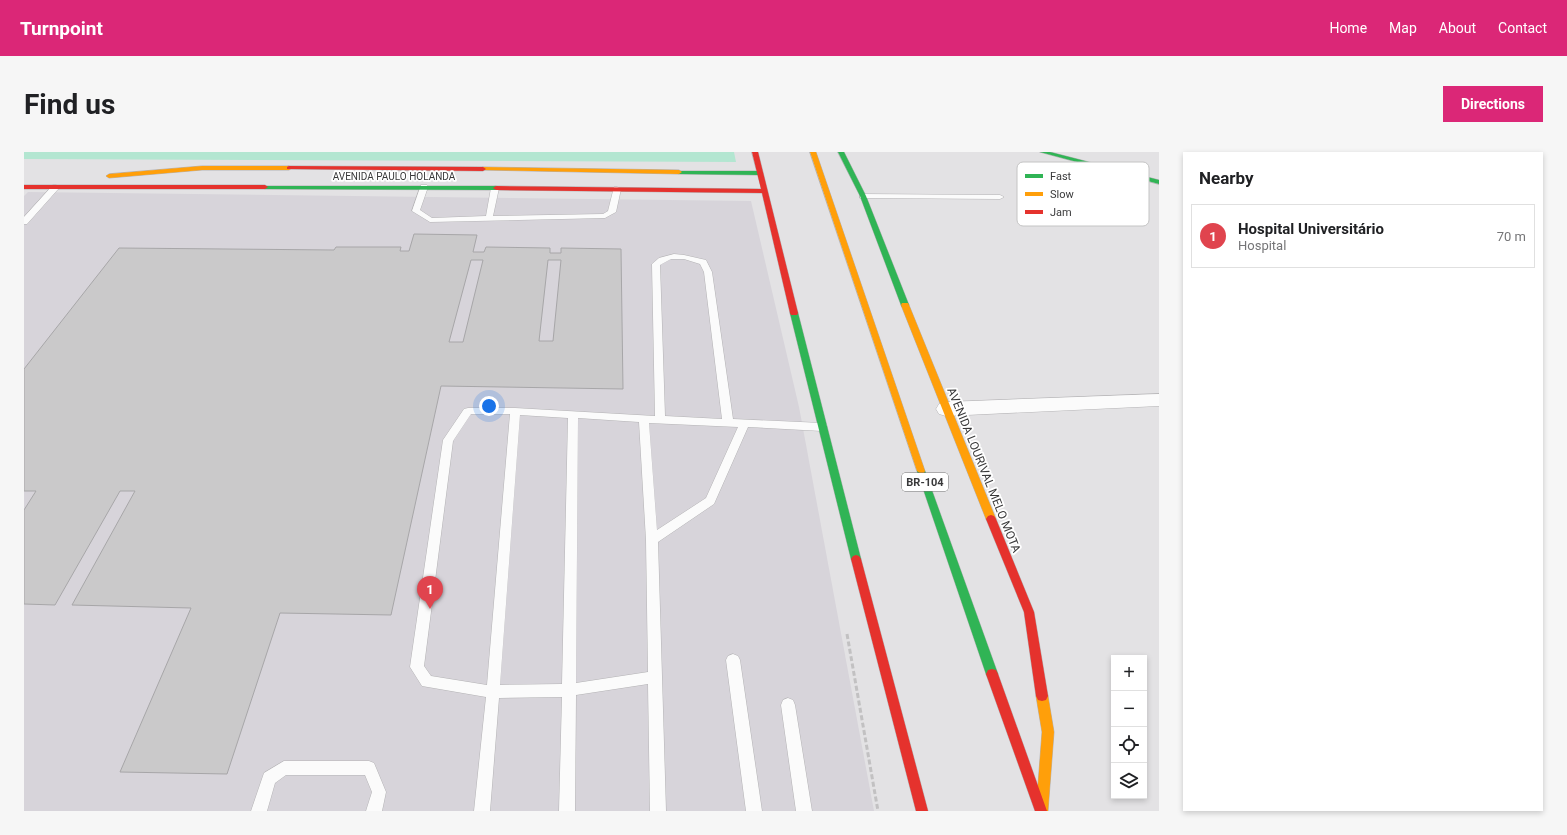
<!DOCTYPE html>
<html lang="en">
<head>
<meta charset="utf-8">
<style>
  :root { --surface:#fff; --page:#f6f6f6; --text:#202124; --muted:#757577; --line:#e0e0e0; --accent:#db2777 }
  body { margin:0; font-family:Roboto,sans-serif; background:var(--page); color:var(--text) }
  .controls { position:absolute; right:12px; bottom:12px; display:grid; overflow:hidden; border-radius:0px; box-shadow:0 2px 6px #0003 }
  .controls button { width:36px; height:36px; display:grid; place-items:center; padding:0; border:0; border-bottom:1px solid var(--line); background:var(--surface); color:var(--text); font:20px sans-serif }
  .you { position:absolute; left:465px; top:254px; width:14px; height:14px; margin:-10px; border:3px solid #fff; border-radius:50%; background:#1a73e8; box-shadow:0 0 0 6px #1a73e833 }
  .badge { display:grid; place-items:center; width:26px; height:26px; border-radius:50%; background:var(--accent); color:#fff; font-size:13px; font-weight:700 }
  .pin { position:absolute; translate:-50% -33px; filter:drop-shadow(0 1px 2px #0008) }
  .pin::after { content:''; position:absolute; top:21px; width:14px; height:12px; background:inherit; clip-path:polygon(0 0,100% 0,50% 100%) }
  .list { margin:0; padding:0; list-style:none }
  h2 { display:flex; justify-content:space-between; align-items:center; height:52px; margin:0; padding:0 16px; font-size:17px }
  h2 small { font-size:13px; font-weight:400; color:var(--muted) }
  .list li { display:grid; grid-template-columns:26px 1fr auto; gap:12px; align-items:center; box-sizing:border-box; height:64px; margin:0 8px 8px; padding:0 8px; border:1px solid var(--line); border-radius:0px }
  .list b { display:block; font-size:15px; white-space:nowrap }
  .list p { margin:0; font-size:13px; white-space:nowrap; color:var(--muted) }
  .list em { font-size:13px; font-style:normal; color:var(--muted) }
  .icon { flex:none; width:22px; height:22px; fill:none; stroke:currentColor; stroke-width:2; stroke-linecap:round; stroke-linejoin:round }
  .map { position:relative; flex:none; width:1135px; height:659px; overflow:hidden; border-radius:0px }
  header { display:flex; align-items:center; gap:24px; box-sizing:border-box; height:56px; padding:0 20px; background:var(--accent); color:#fff }
  header strong { font-size:19px }
  nav { display:flex; gap:22px; margin-inline-start:auto; font-size:14px }
  .intro { display:flex; align-items:center; justify-content:space-between; box-sizing:border-box; height:96px; padding:0 24px }
  h1 { margin:0; font-size:28px }
  .button { padding:10px 18px; border-radius:0px; background:var(--accent); color:#fff; font-size:14px; font-weight:700 }
  main { display:flex; gap:24px; padding:0 24px }
  aside { flex:1; background:var(--surface); border-radius:0px; box-shadow:0 2px 6px #0003 }
  .map>svg:first-child { display:block }
  .built { fill:#d7d4da }
  .green { fill:#b3e6d1 }
  .building { fill:#cac9ca; stroke:#a7a6a8; fill-rule:evenodd }
  .lines { fill:none; stroke-linecap:round; stroke-linejoin:round }
  .lane-casing { stroke:#b4b3b5; stroke-width:1 }
  .street-casing { stroke:#b4b3b5; stroke-width:1 }
  .fast-casing { stroke:#b4b3b5; stroke-width:1 }
  .slow-casing { stroke:#b4b3b5; stroke-width:1 }
  .jam-casing { stroke:#b4b3b5; stroke-width:1 }
  .path { stroke:#c2c1c2; stroke-width:3; stroke-dasharray:5 2.5; stroke-linecap:butt }
  .lane { fill:#fbfbfb; fill-rule:evenodd }
  .street { fill:#fbfbfb; fill-rule:evenodd }
  .fast { fill:#30b455; fill-rule:evenodd }
  .slow { fill:#ff9f0a; fill-rule:evenodd }
  .jam { fill:#e5322d; fill-rule:evenodd }
  .labels { text-anchor:middle; dominant-baseline:central; stroke-width:3.5; stroke-linejoin:round; paint-order:stroke }
  .far-street-label { font-size:10px; fill:#39393a; stroke:#fff }
  .shield { fill:#fff; stroke:#747475; stroke-width:1 }
  .shield-label { font-size:11px; font-weight:bold; fill:#39393a }
  .street-label { font-size:12px; fill:#39393a; stroke:#fff }
  .key { fill:#fff; stroke:#c4c4c4; stroke-width:1 }
  .key-label { font-size:11px; fill:#39393a }
</style>
</head>
<body>
<header>
<strong>Turnpoint</strong>
<nav><a>Home</a><a>Map</a><a>About</a><a>Contact</a></nav>
</header>
<div class="intro"><h1>Find us</h1><a class="button">Directions</a></div>
<main>
<div class="map">
<svg width="1135" height="659" viewBox="0 0 1135 659">
  <rect width="100%" height="100%" fill="#e3e2e4"/>
  <path class="built" d="M4,40l723,9 48,206 75,404h-850v-615z"/>
  <path class="green" d="M0,0h710l2,10 -712,-3z"/>
  <path class="building" d="M390,82l63,1 -4,17h11l2,-5 64,1v5h11v-5l60,1 2,140 -182,-3 -50,229 -111,-2 -53,161 -107,-2 71,-164 -119,-3 63,-114h-15l-65,114 -31,-1v-94l12,-19h-12v-122l95,-121 215,2 2,-3h65l-1,4h9zM447,108h12l-20,82h-14zM524,108h13l-8,81h-14z"/>
  <g class="lines">
    <g class="lane-casing">
      <path id="lane" d="M29,33h3l4,2 -33,37h-3v-7z
        M397,33h6l1,2 -8,23 12,8 54,-2 5,-28 4,-2 4,2 -6,28 110,-2 5,-3 6,-24h3l4,2 -5,23 -11,6 -175,4 -18,-11z
        M836,42l140,1 4,2 -4,2 -137,-1h-3z
        M650,102l10,1 22,5 6,12 21,147 89,4 4,1 1,3 -1,3 -4,1 -74,-4 -34,77 -56,38 8,269h-16l-2,-127 -72,11 -1,116h-16l3,-114 -63,1 -9,113h-16l12,-114 -64,-11 -12,-19 33,-227 21,-31 4,-1h47l140,8 -3,-152 7,-6zM647,107h13l16,5 4,8 18,147 -57,-3 -5,-151zM447,262h39l-23,271 -56,-9 -7,-10 29,-225zM496,263l48,3 -6,266 -62,1zM554,266l61,4 7,118 2,132 -72,11zM625,271l89,4 -32,71 -49,32z
        M709,502l5,2 2,4 22,151h-16l-20,-151 2,-4z
        M764,546l5,2 2,5 17,106h-16l-15,-106 2,-5z
        M260,609h85l5,2 12,29 -4,19h-16l6,-19 -7,-17h-79l-11,8 -8,28h-16l13,-38z"/>
    </g>
    <g class="street-casing">
      <path id="street" d="M1135,242v12l-213,10 -7,-2 -3,-5 3,-5 7,-2z"/>
    </g>
    <g class="fast-casing">
      <path id="fast" d="M814,0h6l22,44 43,109 -1,2h-6l-1,-2 -41,-109z
        M1016,0h10l109,28v4z
        M653,19h82l3,2 -3,2 -80,-1 -2,-1z
        M239,34h233l3,2 -3,2 -231,-1 -3,-2z
        M767,159h6l1,2 63,246 -2,3 -3,1 -3,-1 -2,-3 -61,-246z
        M897,316l4,3 73,203 -2,4 -4,1 -4,-1 -2,-4 -69,-203z"/>
    </g>
    <g class="slow-casing">
      <path id="slow" d="M786,0h6l109,319 -1,2 -3,1 -4,-3z
        M178,14h87l3,2 -3,2h-87l-93,8 -3,-2 3,-2z
        M459,15l196,3 3,2 -3,2 -198,-4 -1,-1z
        M878,151h6l1,2 87,214 -2,3h-6l-2,-3 -85,-214z
        M1018,539l4,1 2,4 6,36 -6,79h-12l6,-79 -6,-36 2,-4z"/>
    </g>
    <g class="jam-casing">
      <path id="jam" d="M728,0h6l40,161 -1,2h-6l-1,-2 -28,-120 -266,-3 -3,-2 3,-2 265,3z
        M265,14l194,1 3,2 -3,2 -196,-2v-2z
        M0,33h241l3,2 -3,2h-241z
        M967,363l3,1 2,3 38,93 14,84 -2,4 -4,1 -4,-1 -2,-4 -12,-84 -38,-93 2,-3z
        M832,403l3,1 2,3 67,252h-12l-65,-252 2,-3z
        M968,517l4,1 2,4 49,137h-12l-49,-137 2,-4z"/>
    </g>
    <path class="path" d="M823,482l31,177"/>
    <use href="#lane" class="lane"/>
    <use href="#street" class="street"/>
    <use href="#fast" class="fast"/>
    <use href="#slow" class="slow"/>
    <use href="#jam" class="jam"/>
  </g>
  <g class="labels">
    <g class="far-street-label">
      <text x="370" y="24">AVENIDA PAULO HOLANDA</text>
    </g>
    <rect class="shield" x="878" y="321" width="46" height="18" rx="3"/>
    <g class="shield-label">
      <text x="901" y="330">BR-104</text>
    </g>
    <g class="street-label">
      <text transform="translate(960 318) rotate(68)">AVENIDA LOURIVAL MELO MOTA</text>
    </g>
  </g>
  <rect x="993" y="10" width="132" height="64" rx="6" class="key"/>
  <rect x="1001" y="22" width="18" height="4" fill="#30b455"/>
  <rect x="1001" y="40" width="18" height="4" fill="#ff9f0a"/>
  <rect x="1001" y="58" width="18" height="4" fill="#e5322d"/>
  <g class="key-label">
    <text x="1026" y="28">Fast</text>
    <text x="1026" y="46">Slow</text>
    <text x="1026" y="64">Jam</text>
  </g>
</svg>
<div class="controls">
<button>+</button>
<button>−</button>
<button><svg class="icon" aria-label="locate" viewBox="0 0 24 24"><circle cx="12" cy="12" r="6"/><path d="M12 2v4M12 18v4M2 12h4M18 12h4"/></svg></button>
<button><svg class="icon" aria-label="layers" viewBox="0 0 24 24"><path d="M12 4l9 5-9 5-9-5zM3 14l9 5 9-5"/></svg></button>
</div>
<div class="you"></div>
<div class="pin badge" style="left:406px;top:457px;background:#e0444e">1</div>
</div>
<aside>
<h2>Nearby<small></small></h2>
<ul class="list">
<li><span class="badge" style="background:#e0444e">1</span><div><b>Hospital Universitário</b><p>Hospital</p></div><em>70 m</em></li>
</ul>
</aside>
</main>
</body>
</html>
